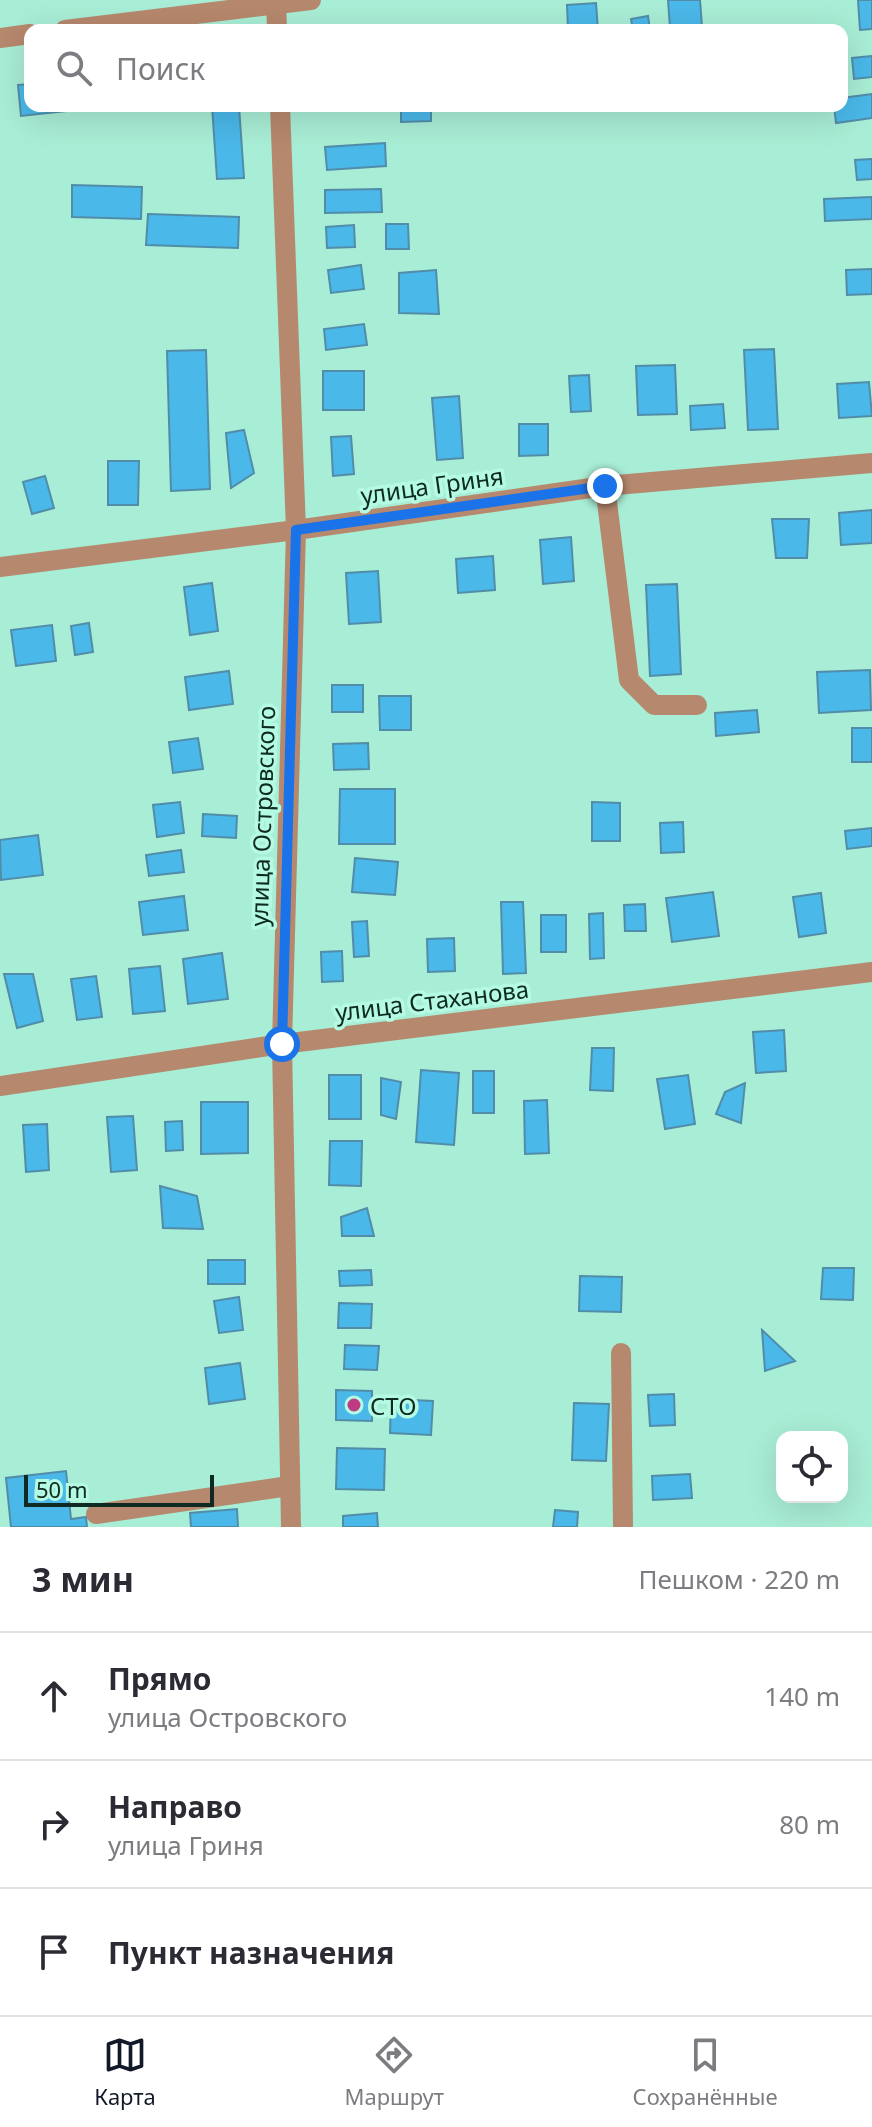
<!DOCTYPE html>
<html lang="ru">
<head>
<meta charset="utf-8">
<style>
  :root { --surface:#fff; --page:#f7f7f7; --text:#2b2b33; --muted:#7c7c81; --line:#e1e1e2; --accent:#111827 }
  body { margin:0; font-family:"Noto Sans",sans-serif; background:var(--page); color:var(--text) }
  .controls { position:absolute; right:24px; bottom:24px; display:grid; overflow:hidden; border-radius:16px; box-shadow:0 8px 32px #0002 }
  .controls button { width:72px; height:72px; display:grid; place-items:center; padding:0; border:0; border-bottom:2px solid var(--line); background:var(--surface); color:var(--text); font:40px sans-serif }
  .scale { position:absolute; left:24px; bottom:20px; width:190px; box-sizing:border-box; padding-left:8px; border:4px solid #0e2a22; border-top:0; font-size:22px; line-height:28px; white-space:nowrap; color:#0e2a22; -webkit-text-stroke:6px #b5fae2; paint-order:stroke }
  .stop { position:absolute; width:24px; height:24px; margin:-18px; border:6px solid #1a73e8; border-radius:50%; background:#fff }
  .stop.end { background:#1a73e8; border-color:#fff; box-shadow:0 2px 8px #0008 }
  .list { margin:0; padding:0; list-style:none }
  h2 { display:flex; justify-content:space-between; align-items:center; height:104px; margin:0; padding:0 32px; font-size:34px }
  h2 small { font-size:26px; font-weight:400; color:var(--muted) }
  .list li { display:grid; grid-template-columns:52px 1fr auto; gap:24px; align-items:center; box-sizing:border-box; height:128px; padding:0 32px; border-top:2px solid var(--line) }
  .list b { display:block; font-size:30px; white-space:nowrap }
  .list p { margin:0; font-size:26px; white-space:nowrap; color:var(--muted) }
  .list em { font-size:26px; font-style:normal; color:var(--muted) }
  .icon { flex:none; width:44px; height:44px; fill:none; stroke:currentColor; stroke-width:2; stroke-linecap:round; stroke-linejoin:round }
  .map { position:relative; flex:none; width:872px; height:1527px; overflow:hidden }
  .search { position:absolute; background:var(--surface); box-shadow:0 8px 32px #0002; left:24px; right:24px; top:24px; height:88px; display:flex; align-items:center; gap:20px; box-sizing:border-box; padding:0 28px; border-radius:16px; color:var(--muted); font-size:30px }
  .sheet { height:488px; background:var(--surface) }
  nav { display:flex; justify-content:space-around; align-items:center; box-sizing:border-box; height:112px; border-top:2px solid var(--line); background:var(--surface); font-size:22px; color:var(--muted) }
  nav a { display:grid; justify-items:center; gap:4px }
  nav .on { color:var(--accent) }
  .map>svg:first-child { display:block }
  .building { fill:#4ab8e9; stroke:#518da9; stroke-width:2 }
  .lines { fill:none; stroke-linecap:round; stroke-linejoin:round }
  .minor { stroke:#b6886d; stroke-width:20 }
  .route { stroke:#1a73e8; stroke-width:10 }
  .poi-dot { fill:#be3b83; stroke:#b5fae2; stroke-width:3 }
  .labels { text-anchor:middle; dominant-baseline:central; stroke-width:7; stroke-linejoin:round; paint-order:stroke }
  .street-label { font-size:24px; fill:#0e2a22; stroke:#b5fae2 }
  .poi-label { font-size:24px; fill:#0e2a22; stroke:#b5fae2; text-anchor:start }
</style>
</head>
<body>
<div class="map">
<svg width="872" height="1527" viewBox="0 0 872 1527">
  <rect width="100%" height="100%" fill="#a8edd5"/>
  <path class="building" d="M668,0h32l2,26 -32,2z
    M858,0h14v29l-12,1z
    M596,3l2,27h-30l-1,-25z
    M648,16l2,14h-17l-2,-11z
    M872,56v21l-18,2 -2,-21z
    M30,84v22h54v3l-63,7 -3,-31z
    M872,94v24l-36,5 -2,-17h8v-8z
    M212,106h27l5,72 -27,1z
    M401,106h30v15l-30,1z
    M385,143l1,23 -59,4 -2,-23z
    M872,159v20l-15,1 -2,-20z
    M72,185l70,2 -1,32 -69,-2z
    M381,189l1,23 -57,1v-23z
    M872,197v22l-47,2 -1,-22z
    M148,214l91,3 -1,31 -92,-3z
    M386,224h22l1,25h-23z
    M354,225l1,22 -28,1 -1,-21z
    M361,265l3,24 -33,4 -3,-23z
    M872,269v25l-25,1 -1,-25z
    M436,270l3,44 -40,-1v-40z
    M364,324l3,21 -41,5 -2,-21z
    M774,349l4,80 -30,1 -4,-80z
    M206,350l4,139 -39,2 -4,-140z
    M675,365l2,49 -39,1 -2,-49z
    M323,371h41v39h-41z
    M589,375l2,36 -20,1 -2,-36z
    M869,382l3,34 -33,2 -2,-34z
    M459,396l4,62 -26,2 -5,-62z
    M723,404l2,24 -34,2 -1,-24z
    M519,424h29v31l-29,1z
    M244,430l10,43 -23,15 -5,-55z
    M351,436l3,38 -21,2 -2,-39z
    M108,461h31l-1,44h-30z
    M45,476l9,32 -22,6 -9,-32z
    M872,510v33l-31,2 -2,-32z
    M772,519h37l-2,39h-31z
    M571,537l3,44 -31,3 -3,-44z
    M493,556l2,34 -37,3 -2,-34z
    M378,571l3,51 -32,2 -3,-51z
    M212,583l6,48 -28,4 -6,-48z
    M677,584l4,90 -31,2 -4,-91z
    M89,623l4,29 -18,3 -4,-29z
    M52,625l4,36 -40,5 -5,-36z
    M870,670l1,40 -52,3 -2,-41z
    M229,671l4,33 -44,6 -4,-33z
    M332,685h31v27h-31z
    M379,696h32v34h-31z
    M757,710l2,22 -43,4 -1,-23z
    M852,728h20v34h-20z
    M198,738l5,31 -30,4 -4,-31z
    M368,743l1,26 -35,1 -1,-26z
    M340,789h55v55h-56z
    M180,802l4,31 -27,4 -4,-32z
    M592,802l28,1v38h-28z
    M203,814l34,2 -1,22 -34,-2z
    M683,822l1,30 -23,1 -1,-30z
    M872,828v18l-25,3 -2,-18z
    M38,835l5,40 -42,5 -1,-40z
    M181,850l3,22 -35,4 -3,-21z
    M355,858l43,4 -3,33 -43,-3z
    M713,892l6,44 -47,6 -6,-44z
    M821,893l5,40 -27,4 -6,-40z
    M184,896l4,34 -45,5 -4,-33z
    M501,902h22l3,71 -23,1z
    M645,904l1,27h-21l-1,-26z
    M603,913l1,45 -14,1 -1,-45z
    M541,915h25v37h-25z
    M367,921l2,35 -15,1 -2,-35z
    M454,938l1,33 -27,1 -1,-33z
    M342,951l1,30 -21,1 -1,-30z
    M222,953l6,46 -40,5 -5,-45z
    M160,966l5,45 -32,3 -4,-45z
    M4,974h29l10,47 -26,7z
    M96,976l6,41 -25,3 -6,-41z
    M784,1030l2,41 -30,2 -3,-41z
    M592,1048h22l-1,43 -23,-1z
    M421,1070l38,3 -5,72 -38,-3z
    M473,1071h21v42h-21z
    M329,1075h32v44h-32z
    M688,1075l7,49 -30,5 -8,-50z
    M381,1078l20,4 -5,37 -15,-4z
    M745,1083l-4,40 -25,-9 9,-22z
    M547,1100l2,53 -24,1 -1,-53z
    M201,1102h47v51l-47,1z
    M133,1116l4,54 -26,2 -4,-55z
    M182,1121l1,29 -17,1 -1,-29z
    M47,1124l2,46 -23,2 -3,-47z
    M330,1141h32l-1,45 -32,-1z
    M160,1186l37,10 6,33 -40,-1z
    M367,1208l7,28h-32l-1,-19z
    M208,1260h37v24h-37z
    M823,1268h31l-1,32 -32,-1z
    M371,1270l1,15 -32,1 -1,-15z
    M580,1276l42,1 -1,35 -42,-1z
    M239,1297l4,33 -24,3 -5,-32z
    M339,1303l33,1 -1,24h-33z
    M762,1330l33,31 -30,10z
    M345,1345l34,1 -2,24 -33,-1z
    M240,1363l5,36 -36,5 -4,-36z
    M336,1390l36,1v30l-36,-1z
    M674,1394l1,31 -25,1 -2,-31z
    M391,1399l42,2 -2,34 -41,-2z
    M574,1403l35,1 -3,57 -34,-1z
    M337,1448l48,1 -1,41 -48,-1z
    M66,1471l5,48 15,-2 1,10h-76l-5,-49z
    M690,1474l2,24 -39,2 -1,-24z
    M237,1509l1,18h-47l-1,-14z
    M555,1510l23,2 -1,15h-24z
    M377,1513l1,14h-35v-11z"/>
  <g class="lines">
    <path class="minor" d="M276,0l1,30
      M65,30l246,-30
      M0,38l30,-4
      M280,106l16,424 -14,514 9,483
      M605,486l24,194 25,25h43
      M0,567l296,-37 309,-44 267,-23
      M0,1086l282,-42 590,-72
      M621,1353l2,174
      M96,1514l193,-28"/>
  </g>
  <g class="lines">
    <path class="route" d="M282,1044l14,-514 309,-44"/>
  </g>
  <circle class="poi-dot" cx="354" cy="1405" r="8"/>
  <g class="labels">
    <g class="street-label">
      <text transform="translate(432 485) rotate(-8)">улица Гриня</text>
      <text transform="translate(262 816) rotate(-88)">улица Островского</text>
      <text transform="translate(432 1000) rotate(-7)">улица Стаханова</text>
    </g>
    <g class="poi-label">
      <text x="370" y="1405">СТО</text>
    </g>
  </g>
</svg>
<div class="controls">
<button><svg class="icon" aria-label="locate" viewBox="0 0 24 24"><circle cx="12" cy="12" r="6"/><path d="M12 2v4M12 18v4M2 12h4M18 12h4"/></svg></button>
</div>
<div class="scale">50 m</div>
<div class="stop" style="left:282px;top:1044px"></div>
<div class="stop end" style="left:605px;top:486px"></div>
<div class="search"><svg class="icon" aria-label="search" viewBox="0 0 24 24"><circle cx="10" cy="10" r="6"/><path d="M15 15l6 6"/></svg>Поиск</div>
</div>
<section class="sheet">
<h2>3 мин<small>Пешком · 220 m</small></h2>
<ul class="list">
<li><svg class="icon" aria-label="ahead" viewBox="0 0 24 24"><path d="M12 20V5M6 11l6-6 6 6"/></svg><div><b>Прямо</b><p>улица Островского</p></div><em>140 m</em></li>
<li><svg class="icon" aria-label="right" viewBox="0 0 24 24"><path d="M7 20v-9h11M14 6l5 5-5 5"/></svg><div><b>Направо</b><p>улица Гриня</p></div><em>80 m</em></li>
<li><svg class="icon" aria-label="arrive" viewBox="0 0 24 24"><path d="M6 21V4h12l-3 4 3 4H6"/></svg><div><b>Пункт назначения</b></div></li>
</ul>
</section>
<nav>
<a class="on"><svg class="icon" aria-label="map" viewBox="0 0 24 24"><path d="M3 6l6-2 6 2 6-2v14l-6 2-6-2-6 2zM9 4v14M15 6v14"/></svg>Карта</a>
<a><svg class="icon" aria-label="directions" viewBox="0 0 24 24"><path d="M12 3l9 9-9 9-9-9zM9 14v-3h6M13 9l2 2-2 2"/></svg>Маршрут</a>
<a><svg class="icon" aria-label="saved" viewBox="0 0 24 24"><path d="M7 4h10v16l-5-4-5 4z"/></svg>Сохранённые</a>
</nav>
</body>
</html>
